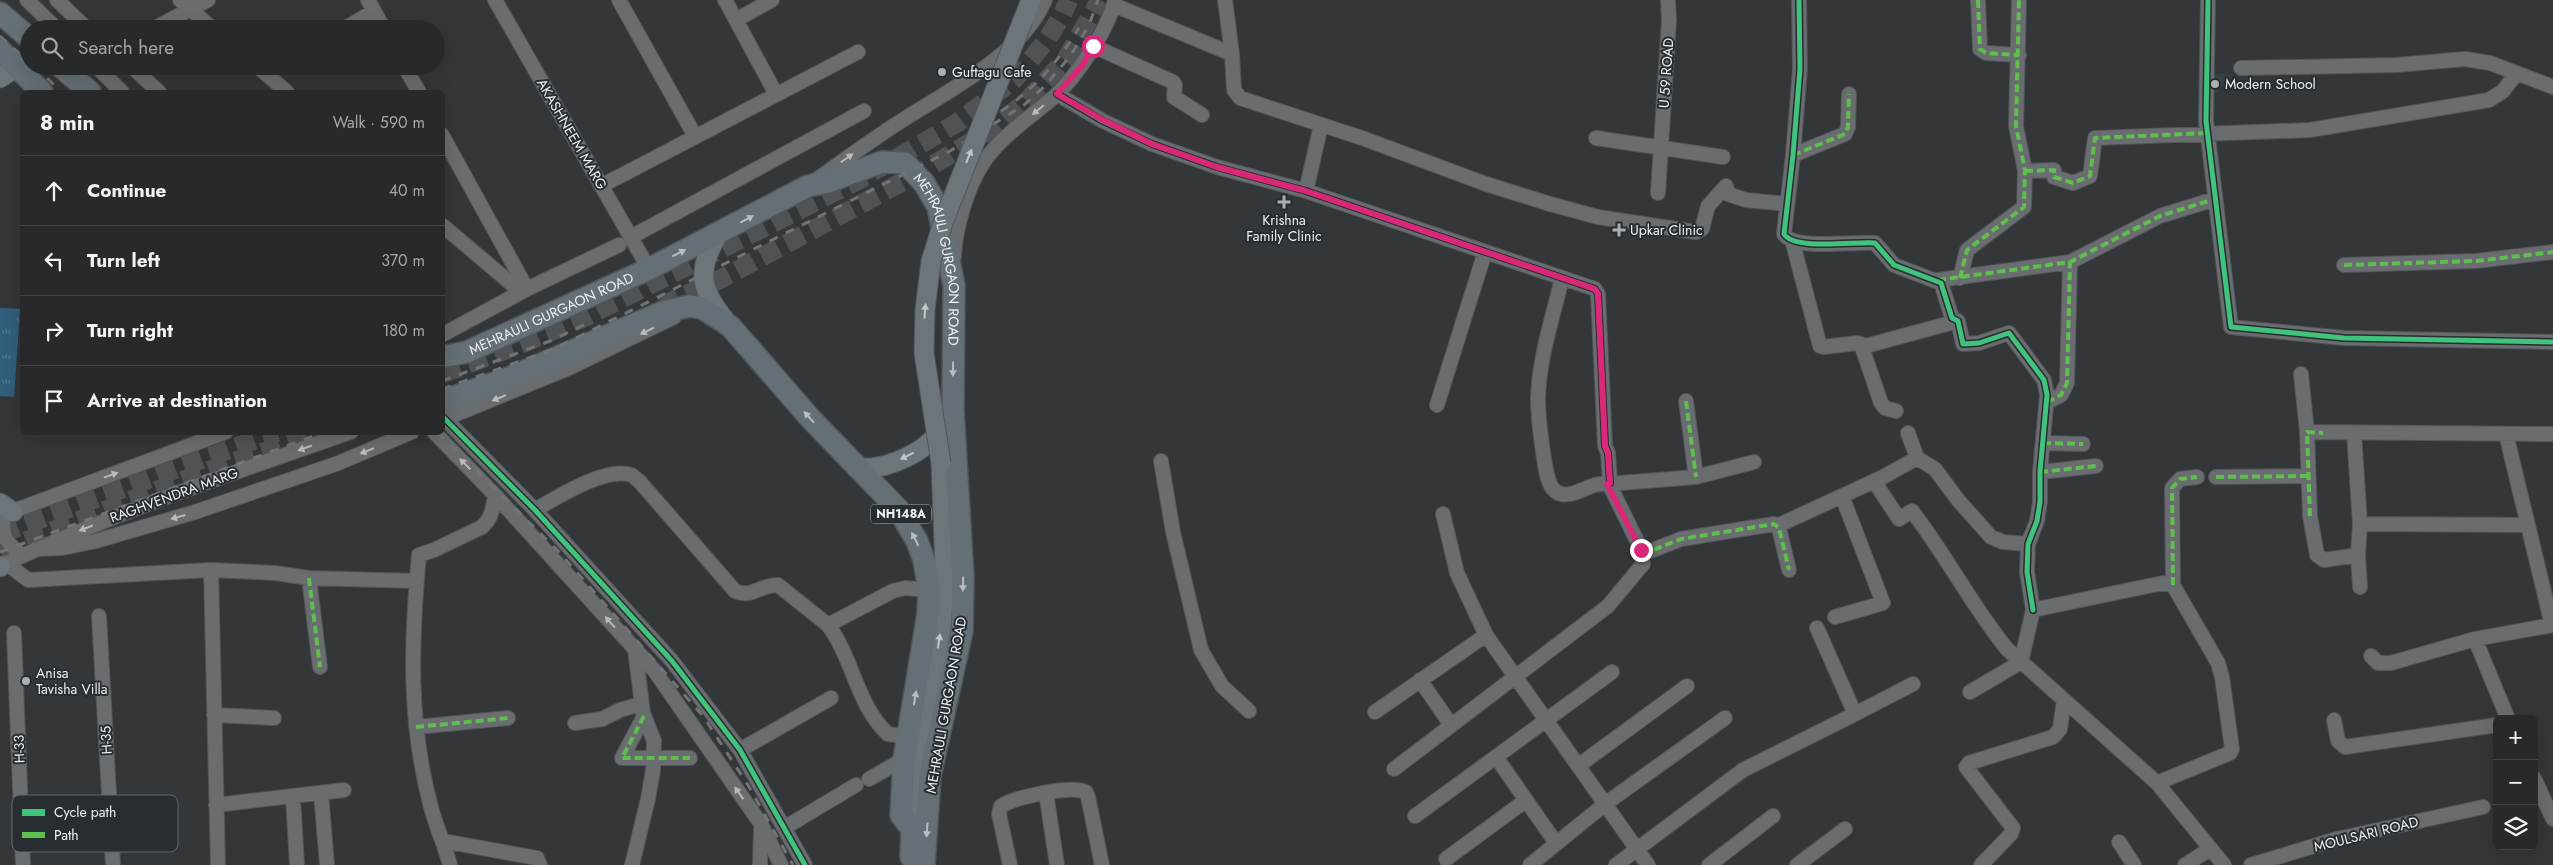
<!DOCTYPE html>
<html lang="en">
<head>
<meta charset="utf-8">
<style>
  :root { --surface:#27292b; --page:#333537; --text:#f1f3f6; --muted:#a4a6a9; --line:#434547 }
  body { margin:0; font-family:Jost,sans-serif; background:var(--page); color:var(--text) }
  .controls { position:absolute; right:15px; bottom:15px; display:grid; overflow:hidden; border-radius:8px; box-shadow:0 5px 20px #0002 }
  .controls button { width:45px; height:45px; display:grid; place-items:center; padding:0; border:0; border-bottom:1px solid var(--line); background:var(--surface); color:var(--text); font:25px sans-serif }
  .stop { position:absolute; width:15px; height:15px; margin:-11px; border:4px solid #db2777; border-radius:50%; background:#fff }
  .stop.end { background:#db2777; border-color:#fff; box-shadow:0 1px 5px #0008 }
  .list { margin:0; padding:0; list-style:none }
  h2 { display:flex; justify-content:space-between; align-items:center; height:65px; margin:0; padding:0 20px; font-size:21px }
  h2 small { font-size:16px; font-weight:400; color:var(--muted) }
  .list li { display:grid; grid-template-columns:32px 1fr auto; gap:15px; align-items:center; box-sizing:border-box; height:70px; padding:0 20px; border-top:1px solid var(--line) }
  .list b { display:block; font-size:19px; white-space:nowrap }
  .list em { font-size:16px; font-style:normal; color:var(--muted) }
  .icon { flex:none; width:28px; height:28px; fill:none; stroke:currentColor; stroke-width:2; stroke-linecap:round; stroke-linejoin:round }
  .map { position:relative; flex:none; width:2553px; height:865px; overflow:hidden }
  .search { position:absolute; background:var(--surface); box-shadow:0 5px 20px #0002; left:20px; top:20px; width:425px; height:55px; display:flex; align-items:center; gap:12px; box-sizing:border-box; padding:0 18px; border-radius:28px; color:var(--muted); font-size:19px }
  .panel { position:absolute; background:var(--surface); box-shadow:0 5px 20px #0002; left:20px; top:90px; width:425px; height:345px; border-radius:8px }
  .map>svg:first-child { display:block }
  .built { fill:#364047 }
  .grass { fill:url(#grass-tufts) }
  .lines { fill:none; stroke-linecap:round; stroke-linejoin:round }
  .major-tunnel { stroke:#505355; stroke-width:19; stroke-dasharray:19 9; stroke-linecap:butt }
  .minor-casing { stroke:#535557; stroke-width:16 }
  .major-casing { stroke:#535557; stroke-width:21 }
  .highway-casing { stroke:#535557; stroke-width:24 }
  .minor { stroke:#6a6d6f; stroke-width:14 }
  .major { stroke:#6c757a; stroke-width:19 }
  .highway { stroke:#646f76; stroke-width:21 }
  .rail { stroke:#727375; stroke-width:3; stroke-dasharray:9 9; stroke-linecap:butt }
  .major-bridge-casing { stroke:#535557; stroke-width:21; stroke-linecap:butt }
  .major-bridge { stroke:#6c757a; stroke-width:19 }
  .quiet { stroke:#5fbe4e; stroke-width:4; stroke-dasharray:8 4; stroke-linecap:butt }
  .cycleway-casing { stroke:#282d31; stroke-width:8 }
  .cycleway { stroke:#40c37c; stroke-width:5 }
  .oneway { fill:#b9bcbf }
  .oneway2 { fill:#c0c6c9 }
  .oneway3 { fill:#b7bdc2 }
  .route { stroke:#db2777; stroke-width:6 }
  .poi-dot { fill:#adb0b3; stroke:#282d31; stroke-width:2 }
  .labels { text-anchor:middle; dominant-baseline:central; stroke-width:4; stroke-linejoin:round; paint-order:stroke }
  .shield { fill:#282d31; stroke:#b3b6ba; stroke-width:1 }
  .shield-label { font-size:12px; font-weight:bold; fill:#eef1f4 }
  .poi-label { font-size:14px; fill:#eef1f4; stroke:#282d31; text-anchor:start }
  .street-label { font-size:14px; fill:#eef1f4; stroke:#282d31 }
  .key { fill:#282d31; stroke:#63686c; stroke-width:1 }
  .key-label { font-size:14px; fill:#eef1f4 }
</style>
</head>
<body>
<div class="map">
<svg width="2553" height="865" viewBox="0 0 2553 865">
  <defs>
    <pattern id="grass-tufts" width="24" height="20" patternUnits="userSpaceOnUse" patternTransform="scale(1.25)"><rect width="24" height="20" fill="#315f7c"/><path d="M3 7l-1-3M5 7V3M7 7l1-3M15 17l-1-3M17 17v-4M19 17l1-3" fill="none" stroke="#4f768f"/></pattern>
  </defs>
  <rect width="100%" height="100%" fill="#343739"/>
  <path class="built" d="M2207,73l25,1v7h-9l-1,6h-4v5h-11z"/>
  <path class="grass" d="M0,308l20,1 -6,88 -14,-1z"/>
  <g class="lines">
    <path class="major-tunnel" d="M661,306l56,-25 206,-110 71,-43 34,-28 38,-41 34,-59
      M442,374l82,-31 64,-27 271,-136 98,-57 57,-43 32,-39 15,-24 8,-17
      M0,534l277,-102
      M0,551l199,-77 123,-42"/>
    <g class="minor-casing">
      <path id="minor" d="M27,0l30,29
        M57,0l30,29
        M180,0l33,29
        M368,0l16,29
        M495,0l154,269
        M619,0l76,136
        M725,0l51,94
        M1225,0l7,54
        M1799,0l1,69 -7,86 -9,79c10,17 73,7 91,9l19,22 47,18 11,35 6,3 5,23 16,-1 30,-10 35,47 3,15 -7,77v30l-3,19 -9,23 -1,28 6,38
        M1978,0l2,49 6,4 33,2
        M2208,0l-2,121 25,206 113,11 209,4
        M1114,5l118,49 2,36 6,8 122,40 124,46 64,20 48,13 98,15 6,-3 6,-23 18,-20
        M736,20l36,-20
        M153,29l55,-29
        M344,29l30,-18
        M1093,46l80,36 2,3 -1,12 28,18
        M96,66l26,26
        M131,66l28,26
        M257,66l30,26
        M404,66l15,26
        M2241,68l155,-3 69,-6 25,4 63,24
        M1057,94l46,27 49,23 65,23 89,24 289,98 3,5 7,152 3,7 2,30
        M442,135l85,154 92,-44
        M1596,138l127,19
        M1793,155l52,-21 3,-7 1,-33
        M2025,171l29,-1v7l19,6 17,-7 5,-38 215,-8 179,-30 14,-9 14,-18
        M816,180c27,-19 54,-39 82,-57 49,-32 124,-68 147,-123
        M601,186l257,-134
        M1726,186l2,8 18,6 41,4
        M1306,191l15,-66
        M1658,193l11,-173 -1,-20
        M442,225l72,61 13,3
        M631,237l233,-126
        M1792,240l28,106 4,1 33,-4 4,1 20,59 4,5 11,3
        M954,257c1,-28 13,-70 29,-94 18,-27 48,-46 72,-67 22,-20 53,-67 60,-96
        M2344,265l132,-4 77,-9
        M1960,278l7,-28 57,-43 1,-36 -9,-45 3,-126
        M1938,280l132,-18 90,-46 55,-17
        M442,335l85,-46
        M1862,347l96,-26
        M2301,374l6,58
        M1686,401l10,76
        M2047,402l14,-7 6,-12 3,-121
        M1437,405l48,-153
        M442,416l93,94 137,151 68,89 65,115
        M442,420l127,-52 105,-51
        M434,432l61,63 159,175 107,154 20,41
        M1908,433l9,25 18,11 23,31 33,37 12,5 25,2
        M2354,433l6,91 -2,31 2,32
        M2506,434l46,191
        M2043,443l40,1
        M1161,461l12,71 28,118 21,36 27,25
        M2040,472l56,-6
        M2216,477l91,-1
        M1874,481l25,38 13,-8c34,44 60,95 95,138l150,134 67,82
        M1607,484l89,-7 58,-15
        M535,510c21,-12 71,-44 96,-35 3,1 6,5 9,7l95,109c15,8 28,-7 43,-6l50,40 65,-34 12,-3 24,2
        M4,514c-4,22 2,29 19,42
        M1443,514l14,59 29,62 162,230
        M0,516l226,-84
        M2360,524l168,1
        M1777,526l106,-49 34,-19
        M36,549l27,-1 33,-7 99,-29 141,-48 76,-32
        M1643,554l38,-15 93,-15 5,4 10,42
        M2358,555l-34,5 -7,-5 -7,-39 -3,-84 246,2
        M6,563l22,17 183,-10 64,3 34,5 107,3
        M0,566c114,-53 232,-93 351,-134
        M211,570l7,295
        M309,578l11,89
        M2173,585l-1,-97 8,-9 17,-2
        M99,616l14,249
        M1835,617l48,-14 -41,-107
        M828,625c25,33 29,81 60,109l20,3
        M14,633l9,232
        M2475,639l33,80
        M2371,656l7,7h13l84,-24 78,-14
        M1420,680l31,45
        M1970,692l51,-30 12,-52 130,-27 10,2 45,78 4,14 10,72 -2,4 -73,30
        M1375,712l111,-77
        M1855,714l58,-30
        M214,715l60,3
        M644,716l-22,42h68
        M2334,720l4,21 7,6 152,-22
        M575,723l27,-4 18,-9 21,-6
        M416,727l92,-9
        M740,750l91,-52
        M1496,757l60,86
        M1578,766l109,-80
        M1394,769l214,-163 35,-42 -2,-15 -31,-63c-15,-10 -39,18 -55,5 -8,-7 -9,-22 -11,-32 -3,-20 -6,-41 -6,-61 1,-40 15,-81 24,-120
        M2534,778l19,41
        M869,779l35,-20
        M321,793l6,72
        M1046,793l11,72
        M293,797l4,68
        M216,805l128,-15
        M1415,816l197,-144
        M784,828l72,-43
        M443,841l94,17 3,7
        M2119,842l15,23
        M1446,859l79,-58
        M450,865c-5,-19 -14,-38 -19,-58 -23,-85 -20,-165 -12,-252l15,-5 48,-23c10,-9 11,-19 13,-32
        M632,865l16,-66 5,-29 1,-29 -11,-28 -8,-64
        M760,865l1,-37
        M1010,865l-11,-51 2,-8c15,-9 69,-21 85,-14l2,5 14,68
        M1530,865l75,-61 120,-86
        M1616,865l127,-95 112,-56 -38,-86
        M1709,865l64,-49
        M1797,865l48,-36
        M1981,865l30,-31 2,-6 -47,-61 3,-4 84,-26 7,-8 4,-29
        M2185,865l25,-16
        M2251,865l86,-26 146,-32"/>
    </g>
    <g class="major-casing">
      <path id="major" d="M1023,20l8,-20
        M0,78l17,-11
        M719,233c-22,35 -20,55 5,86
        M856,468c31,3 72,-16 88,-43
        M0,503l13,9
        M0,567v-1
        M912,829l5,-54 24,-147 4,-56 -4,-109"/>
    </g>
    <g class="highway-casing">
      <g id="highway">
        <path d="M0,13l29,25"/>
        <path d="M0,50l42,42"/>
        <path d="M60,66l30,26"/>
        <path id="s1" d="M442,357l25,-5 182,-83 159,-83 20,-4 54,-20 23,1 19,20 14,24 16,78 -1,126 10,166 -1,54 -32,145 -6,89"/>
        <path d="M442,401l67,-23 154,-66 26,-6 13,2 28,18 80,92 88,91 19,32 7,19 5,30 -1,24 -24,145 -3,56 11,14 -1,28"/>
      </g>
    </g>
    <use href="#minor" class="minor"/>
    <use href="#major" class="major"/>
    <use href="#highway" class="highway"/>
    <path class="rail" d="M0,23l29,26
      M0,36l29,26
      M34,66l28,26
      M47,66l28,26
      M1001,111c34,-22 57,-50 78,-83
      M442,381l108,-40 40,-19
      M442,389l112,-40 396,-198 74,-46 21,-19 26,-31 18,-30 9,-25
      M442,423l37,33 87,89 145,165 45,70 47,85
      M438,432l121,120 144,164 45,69 45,80
      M0,552l324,-120"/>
    <g class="major-bridge-casing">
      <path id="major-bridge" d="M941,463l-17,-110 1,-43 6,-49 13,-41 79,-200"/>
    </g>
    <use href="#major-bridge" class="major-bridge"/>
    <path class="quiet" d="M1978,0l2,49 6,4 33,2
      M1793,155l52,-21 3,-7 1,-33
      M2025,171l29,-1v7l19,6 17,-7 5,-38 112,-5
      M2344,265l132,-4 77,-9
      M1960,278l7,-28 57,-43 1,-36 -9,-45 3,-126
      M1938,280l132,-18 90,-46 55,-17
      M1686,401l10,76
      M2047,402l14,-7 6,-12 3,-121
      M2043,443l40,1
      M2040,472l56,-6
      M2216,477l91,-1
      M2310,516l-3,-84 16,1
      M1643,554l38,-15 93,-15 5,4 10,42
      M309,578l11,89
      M2173,585l-1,-97 8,-9 17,-2
      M644,716l-22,42h68
      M416,727l92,-9"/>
    <g class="cycleway-casing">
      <path id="cycleway" d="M1799,0l1,69 -7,86 -9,79c10,17 73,7 91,9l19,22 47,18 11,35 6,3 5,23 16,-1 30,-10 35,47 3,15 -7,77v30l-3,19 -9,23 -1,28 6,38
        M2208,0l-2,121 25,206 113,11 209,4
        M1057,94l46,27 49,23 65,23 89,24 289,98 3,5 7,152 3,7 2,30
        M442,416l93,94 137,151 68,89 65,115"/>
    </g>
    <use href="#cycleway" class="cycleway"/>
  </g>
  <defs><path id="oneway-solid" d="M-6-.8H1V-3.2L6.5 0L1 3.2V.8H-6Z" transform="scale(1.25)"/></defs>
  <g class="oneway">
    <use href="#oneway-solid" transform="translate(1038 110) rotate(140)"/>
    <use href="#oneway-solid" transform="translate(847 158) rotate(-35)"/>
    <use href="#oneway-solid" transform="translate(647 331) rotate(154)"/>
    <use href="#oneway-solid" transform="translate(499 398) rotate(158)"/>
    <use href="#oneway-solid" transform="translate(305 448) rotate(161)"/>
    <use href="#oneway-solid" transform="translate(367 451) rotate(158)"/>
    <use href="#oneway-solid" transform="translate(465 464) rotate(-135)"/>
    <use href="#oneway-solid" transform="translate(111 475) rotate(-20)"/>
    <use href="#oneway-solid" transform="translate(178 517) rotate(164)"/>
    <use href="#oneway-solid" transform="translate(86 528) rotate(159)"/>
    <use href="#oneway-solid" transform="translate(610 622) rotate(-132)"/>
    <use href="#oneway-solid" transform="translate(739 793) rotate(-125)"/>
  </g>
  <g class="oneway2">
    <use href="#oneway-solid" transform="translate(969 156) rotate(-68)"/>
    <use href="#oneway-solid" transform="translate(925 311) rotate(-86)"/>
    <use href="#oneway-solid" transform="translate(907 456) rotate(154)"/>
    <use href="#oneway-solid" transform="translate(939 641) rotate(-81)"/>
  </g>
  <g class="oneway3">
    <use href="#oneway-solid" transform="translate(747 219) rotate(-28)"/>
    <use href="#oneway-solid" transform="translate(679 253) rotate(-27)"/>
    <use href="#oneway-solid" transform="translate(953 369) rotate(91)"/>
    <use href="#oneway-solid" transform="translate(809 417) rotate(-132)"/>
    <use href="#oneway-solid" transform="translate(915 539) rotate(-117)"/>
    <use href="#oneway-solid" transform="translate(963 584) rotate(91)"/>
    <use href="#oneway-solid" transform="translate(915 698) rotate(-81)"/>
    <use href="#oneway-solid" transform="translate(927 830) rotate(94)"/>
  </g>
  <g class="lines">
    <path class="route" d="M1093,46l-11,20 -25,28 46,26 49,24 65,23 89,24 289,98 3,5 7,152 3,7 2,30 -3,1 34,66"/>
  </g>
  <g class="poi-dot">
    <circle cx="942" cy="72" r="5"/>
    <circle cx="2215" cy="84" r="5"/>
    <path d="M1281.5 194.5h5v5h5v5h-5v5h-5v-5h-5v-5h5z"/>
    <path d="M1616.5 222.5h5v5h5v5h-5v5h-5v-5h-5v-5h5z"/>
    <circle cx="26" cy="681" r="5"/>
  </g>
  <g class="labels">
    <rect class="shield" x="871" y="504.5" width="60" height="19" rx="4"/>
    <g class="shield-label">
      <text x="901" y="514">NH148A</text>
    </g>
    <g class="poi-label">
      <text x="952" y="72">Guftagu Cafe</text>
      <text x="2225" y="84">Modern School</text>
      <text x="1284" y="220" text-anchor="middle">Krishna<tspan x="1284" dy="16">Family Clinic</tspan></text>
      <text x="1630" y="230">Upkar Clinic</text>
      <text x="36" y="673">Anisa<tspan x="36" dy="16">Tavisha Villa</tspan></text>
    </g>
    <g class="street-label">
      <text transform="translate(1666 73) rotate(-86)">U 59 ROAD</text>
      <text transform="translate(572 134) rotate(60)">AKASHNEEM MARG</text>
      <text stroke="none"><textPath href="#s1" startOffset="612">MEHRAULI GURGAON ROAD</textPath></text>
      <text stroke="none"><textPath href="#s1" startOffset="118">MEHRAULI GURGAON ROAD</textPath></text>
      <text transform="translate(174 495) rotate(-20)">RAGHVENDRA MARG</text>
      <text transform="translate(946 705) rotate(-80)">MEHRAULI GURGAON ROAD</text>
      <text transform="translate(106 740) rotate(-93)">H-35</text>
      <text transform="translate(19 749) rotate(-92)">H-33</text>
      <text transform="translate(2366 834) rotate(-14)">MOULSARI ROAD</text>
    </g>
  </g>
  <rect x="12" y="795" width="166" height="57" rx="8" class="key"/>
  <rect x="22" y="809" width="23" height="7" fill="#40c37c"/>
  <rect x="22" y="832" width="23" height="6" fill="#5fbe4e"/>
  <g class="key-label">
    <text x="54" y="817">Cycle path</text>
    <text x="54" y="840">Path</text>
  </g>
</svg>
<div class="controls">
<button>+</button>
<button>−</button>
<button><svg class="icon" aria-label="layers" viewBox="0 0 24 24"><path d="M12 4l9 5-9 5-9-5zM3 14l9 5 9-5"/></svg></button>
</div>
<div class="stop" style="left:1093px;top:46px"></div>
<div class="stop end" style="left:1641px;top:550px"></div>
<div class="search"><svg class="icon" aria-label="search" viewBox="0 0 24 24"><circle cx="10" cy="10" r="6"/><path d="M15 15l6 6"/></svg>Search here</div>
<section class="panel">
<h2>8 min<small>Walk · 590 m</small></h2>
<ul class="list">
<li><svg class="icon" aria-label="ahead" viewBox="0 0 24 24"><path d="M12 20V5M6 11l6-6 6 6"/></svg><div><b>Continue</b></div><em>40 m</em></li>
<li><svg class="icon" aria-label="left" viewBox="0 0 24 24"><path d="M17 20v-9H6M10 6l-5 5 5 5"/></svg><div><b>Turn left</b></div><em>370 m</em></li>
<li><svg class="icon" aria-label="right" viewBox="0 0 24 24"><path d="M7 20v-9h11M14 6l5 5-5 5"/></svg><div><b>Turn right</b></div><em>180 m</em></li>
<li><svg class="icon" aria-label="arrive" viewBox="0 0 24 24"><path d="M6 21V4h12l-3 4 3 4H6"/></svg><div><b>Arrive at destination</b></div></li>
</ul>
</section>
</div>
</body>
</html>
